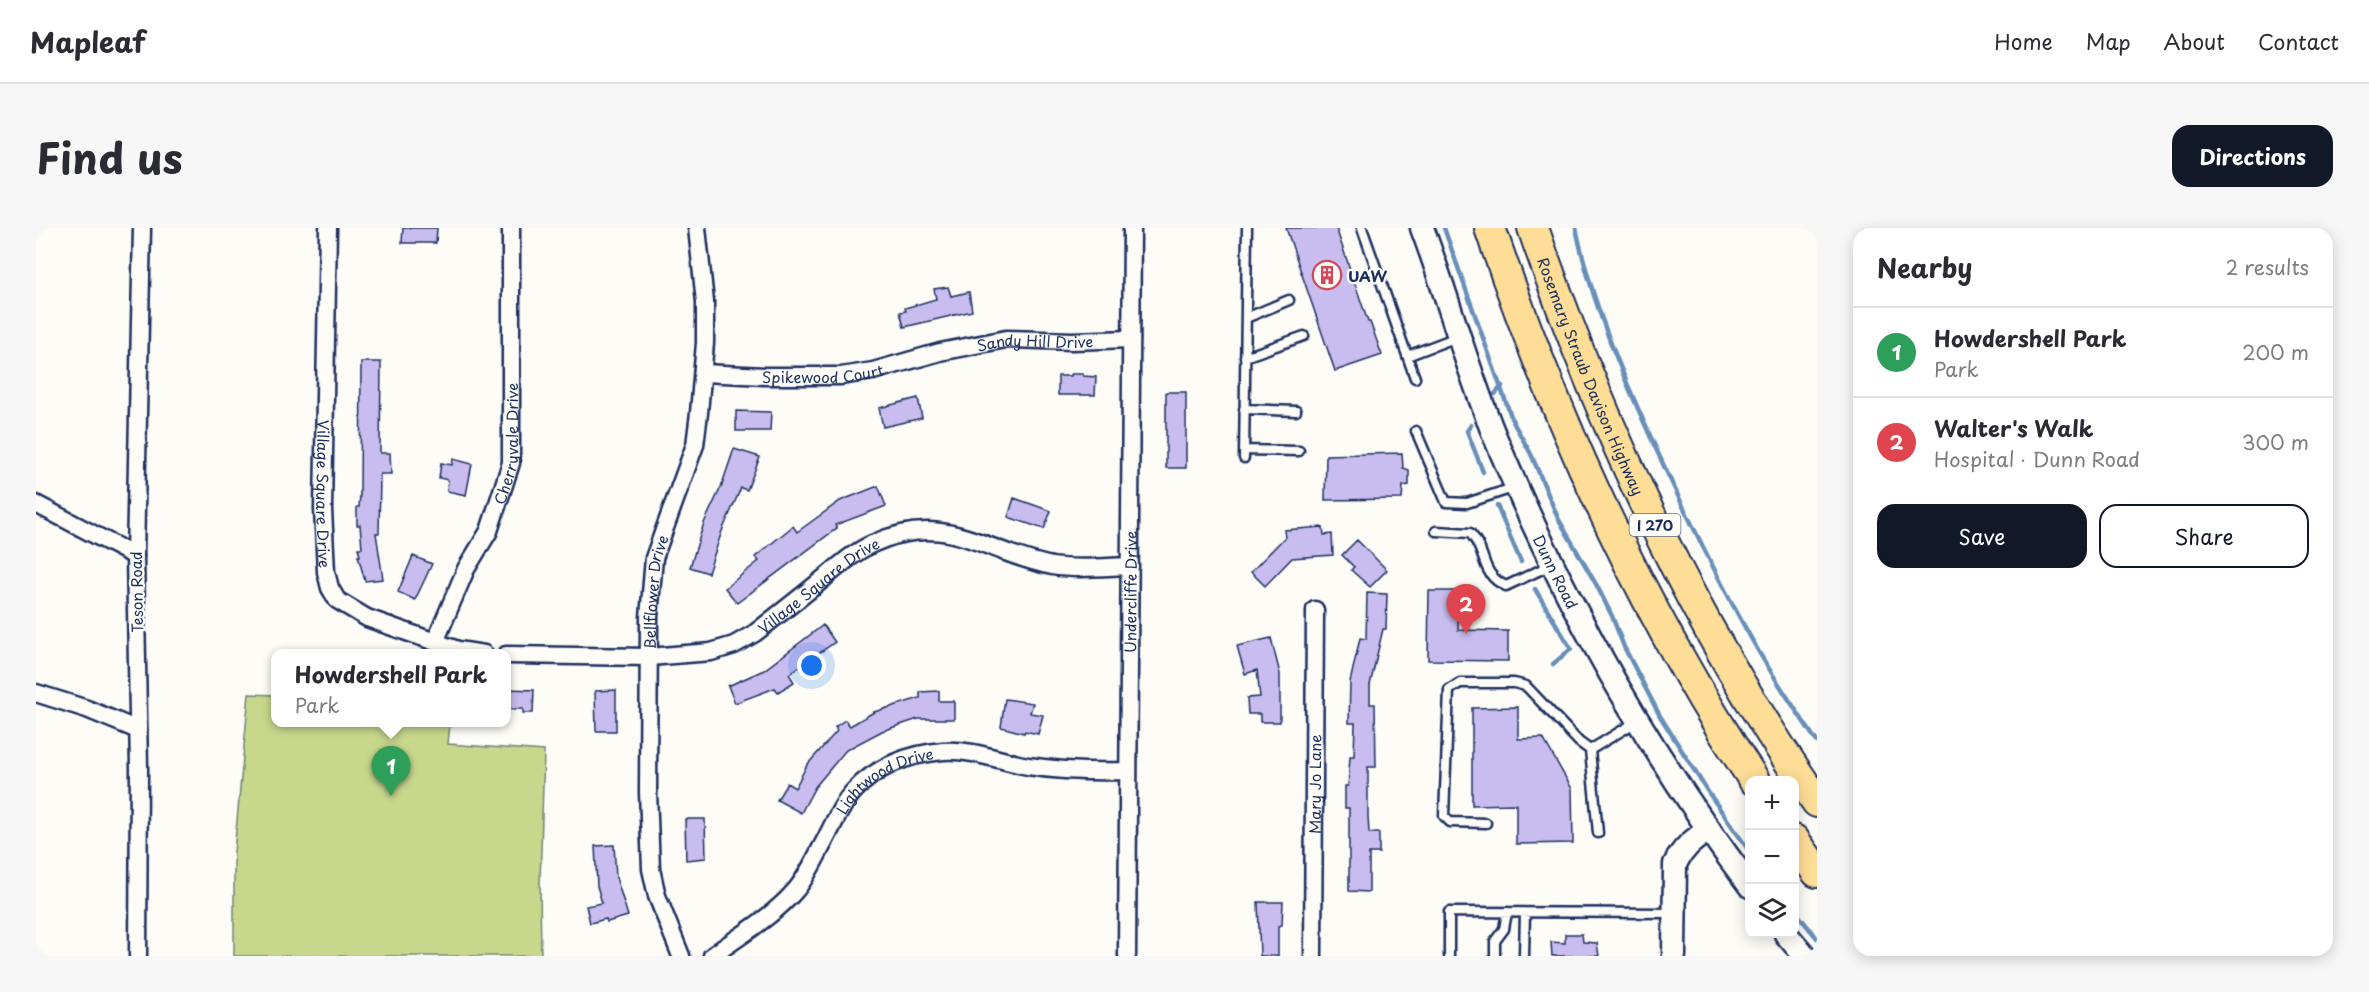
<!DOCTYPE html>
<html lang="en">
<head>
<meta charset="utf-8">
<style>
  :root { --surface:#fff; --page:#f7f7f7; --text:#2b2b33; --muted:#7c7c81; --line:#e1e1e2; --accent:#111827 }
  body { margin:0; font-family:"Playpen Sans",sans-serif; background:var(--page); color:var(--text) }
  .controls { position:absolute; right:18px; bottom:18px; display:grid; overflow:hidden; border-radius:12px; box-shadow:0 3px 15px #0003 }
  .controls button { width:54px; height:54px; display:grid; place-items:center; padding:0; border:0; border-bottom:2px solid var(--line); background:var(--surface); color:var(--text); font:30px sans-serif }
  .you { position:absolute; left:776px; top:438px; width:21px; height:21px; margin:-15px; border:4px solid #fff; border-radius:50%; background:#1a73e8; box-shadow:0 0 0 9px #1a73e833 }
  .badge { display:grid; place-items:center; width:39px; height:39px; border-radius:50%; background:var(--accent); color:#fff; font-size:20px; font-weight:700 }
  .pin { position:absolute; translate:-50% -50px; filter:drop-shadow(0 2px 3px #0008) }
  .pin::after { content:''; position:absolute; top:32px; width:21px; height:18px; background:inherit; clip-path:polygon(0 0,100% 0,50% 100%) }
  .popup { position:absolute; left:235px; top:421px; width:240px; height:78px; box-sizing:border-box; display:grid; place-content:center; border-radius:12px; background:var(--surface); filter:drop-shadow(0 2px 4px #0005); font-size:20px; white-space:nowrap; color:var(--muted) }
  .popup b { font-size:22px; color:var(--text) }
  .popup::after { content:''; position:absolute; left:50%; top:100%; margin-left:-12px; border:12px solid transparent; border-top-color:var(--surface) }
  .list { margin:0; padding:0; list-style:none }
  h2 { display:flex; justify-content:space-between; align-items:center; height:78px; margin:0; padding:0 24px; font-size:26px }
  h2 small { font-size:20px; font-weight:400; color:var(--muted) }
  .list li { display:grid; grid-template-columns:39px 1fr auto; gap:18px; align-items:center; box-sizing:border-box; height:90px; padding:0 24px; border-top:2px solid var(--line) }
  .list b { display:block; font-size:22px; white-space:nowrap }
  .list p { margin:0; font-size:20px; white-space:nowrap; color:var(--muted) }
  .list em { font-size:20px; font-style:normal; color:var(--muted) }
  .actions { display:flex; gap:12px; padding:18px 24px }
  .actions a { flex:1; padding:14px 0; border:2px solid var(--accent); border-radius:18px; text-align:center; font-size:21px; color:var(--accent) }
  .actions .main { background:var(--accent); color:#fff }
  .icon { flex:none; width:33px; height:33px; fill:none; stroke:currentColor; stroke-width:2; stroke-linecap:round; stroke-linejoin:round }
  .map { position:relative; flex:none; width:1781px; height:728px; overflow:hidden; border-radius:18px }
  header { display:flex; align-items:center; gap:36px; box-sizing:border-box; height:84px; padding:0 30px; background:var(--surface); border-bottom:2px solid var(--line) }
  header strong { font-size:28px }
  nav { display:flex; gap:33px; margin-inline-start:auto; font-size:21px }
  .intro { display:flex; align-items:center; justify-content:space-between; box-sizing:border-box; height:144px; padding:0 36px }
  h1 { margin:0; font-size:42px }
  .button { padding:15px 27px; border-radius:18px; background:var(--accent); color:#fff; font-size:21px; font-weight:700 }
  main { display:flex; gap:36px; padding:0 36px }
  aside { flex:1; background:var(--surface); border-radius:18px; box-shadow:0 3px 15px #0003 }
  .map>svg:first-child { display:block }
  .green { fill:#c7d88d; stroke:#718476; stroke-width:1.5 }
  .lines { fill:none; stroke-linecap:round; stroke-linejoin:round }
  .stream { stroke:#688fba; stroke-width:4.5 }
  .building { fill:#c8bdee; stroke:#1b2f5e; stroke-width:1.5 }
  .lane-casing { stroke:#1b2f5e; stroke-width:13 }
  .street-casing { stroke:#1b2f5e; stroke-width:21 }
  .secondary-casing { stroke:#1b2f5e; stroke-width:27 }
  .highway-casing { stroke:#1b2f5e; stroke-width:34 }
  .lane { stroke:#fdfcf7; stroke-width:8 }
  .street { stroke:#fdfcf7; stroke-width:16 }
  .secondary { stroke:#fdfcf7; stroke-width:22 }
  .highway { stroke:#fedd96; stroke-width:30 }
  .labels { text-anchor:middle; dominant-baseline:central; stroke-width:4.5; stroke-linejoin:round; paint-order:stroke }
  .shield { fill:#fdfcf7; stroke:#5f6c8c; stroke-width:1.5 }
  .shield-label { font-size:14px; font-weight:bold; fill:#1b2f5e }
  .poi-label { font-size:15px; font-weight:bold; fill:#1b2f5e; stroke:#fdfcf7; text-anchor:start }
  .street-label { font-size:15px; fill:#1b2f5e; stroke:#fdfcf7 }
</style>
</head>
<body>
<header>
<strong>Mapleaf</strong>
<nav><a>Home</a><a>Map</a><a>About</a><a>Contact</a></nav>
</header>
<div class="intro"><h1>Find us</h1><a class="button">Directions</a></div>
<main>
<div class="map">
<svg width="1781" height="728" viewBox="0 0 1781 728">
  <rect width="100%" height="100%" fill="#fdfcf7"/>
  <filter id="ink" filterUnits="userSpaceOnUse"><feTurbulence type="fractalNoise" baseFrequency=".0167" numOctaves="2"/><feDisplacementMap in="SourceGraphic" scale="12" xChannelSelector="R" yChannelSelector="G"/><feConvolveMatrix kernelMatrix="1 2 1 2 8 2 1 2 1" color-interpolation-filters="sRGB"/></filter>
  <g filter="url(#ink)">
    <path class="green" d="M213,466l26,1 1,27 174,1 -2,21 96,7 -4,132 1,73h-307v-104z"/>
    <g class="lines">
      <path class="stream" d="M1408,0l69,194 18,32 27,64 39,68 15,30 12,31 36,69 48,76 42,60
        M1540,0c16,77 48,151 81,223 32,69 65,137 103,203 18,30 38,59 57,88
        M1459,166l7,-8
        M1435,197l-4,6 16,41
        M1461,278l24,56
        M1499,361l36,60 -18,15
        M1758,682l23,28"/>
    </g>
    <path class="building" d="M367,0h34l-1,15h-34z
      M1250,0h50l32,94h2l12,33 -47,16z
      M912,59l3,9 18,-4 3,19 -68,16 -4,-15 6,-1 -1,-3 31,-9 -2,-10z
      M325,134h20l-1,91h10l1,21h-11l-1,59h-3l7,46 -18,2 -7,-25h2l-2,-8h4l-2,-23h-3v-18h2l1,-12z
      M1035,146h12v2l13,1 -1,18h-37v-19h13z
      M1130,164h20v76h-20z
      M882,170l4,20 -39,9 -4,-19z
      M700,183l35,1 -1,19h-34z
      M698,221l26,8 -13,33 -6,-2 -19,43 -14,42 -18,-6 14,-44 17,-36z
      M1366,225l1,15 6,2v15l-6,1 -1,13 -77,1 1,-45z
      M417,231l19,5 -6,31 -19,-4 1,-11 -9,-2 2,-15 11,2z
      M842,258l8,20 -51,19 2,3 -100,75 -12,-15 34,-27 -4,-4 38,-31 4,6 43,-31z
      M978,270l37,13 -7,18 -36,-12z
      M1287,299l1,8 8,-1 1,21 -41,3 -27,28 -14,-14 34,-35 -1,-7z
      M1321,312l30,30 -17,17 -19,-17 3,-3 -12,-12z
      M377,328l19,8 -17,36 -17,-8z
      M1393,363h30l-1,39 50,1v30l-80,-1z
      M1331,365l20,1 -1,35h-3l-13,56v19h5l1,63h-8v49l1,17h10v20h-10v39l-20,-1v-83h-4v-22h3l2,-30h4l1,-33h-6l1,-41 10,-44 6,1z
      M787,397l12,17 -46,32 5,8 -16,10 -3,-4 -40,15 -7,-17 36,-16z
      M1235,410l9,36v48h-20v-8h-12l-1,-16 13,-1 -3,-27 -12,4 -8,-28z
      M471,461l27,1 -1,23h-10v-4h-16z
      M580,462v41h-20l-1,-40z
      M903,463v10h15v18h-36l-36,12 -36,19 -31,37 -14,26 -24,-13 10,-17 8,5 12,-23 30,-34 -2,-4 10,-7 5,6 24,-14 46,-14v-6z
      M969,471l28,4 -3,10 13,2 -5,19 -13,-3 -1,2 -23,-6z
      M1482,479v32l25,-1 29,51 1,54 -57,1v-40l-44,1v-97z
      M649,591h20l1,39 -20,2z
      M578,617l2,32 12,39 -21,6 -1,-3 -16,4 -4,-17 16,-3 -5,-17 -2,-40z
      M1222,674h25l-1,23 -4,1v30h-18z
      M1529,706h17l1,8 14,1 2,13h-47l-1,-14 14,1z"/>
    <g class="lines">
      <g class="lane-casing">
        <path id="lane" d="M1326,0l53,150
          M1210,90l43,-18
          M1371,128l50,-19
          M1209,129l59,-21
          M1208,181l52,2
          M1380,203l30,71 21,1 49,-16
          M1208,222l55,1
          M1208,230l3,-230
          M1400,303l34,2c18,19 9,41 36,53l47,-22
          M1554,522l8,83
          M1450,595l-36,-1 -6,-6 5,-126 11,-7h54l12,3 53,56 11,8 46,-28
          M1413,728v-44l224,1
          M1459,728v-15l9,-12 3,-17
          M1488,728l1,-43"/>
      </g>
      <g class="street-casing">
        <g id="street">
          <path id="s1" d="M292,0l-5,281 3,63 4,16 7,12 30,18 91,32 26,4"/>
          <path id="s2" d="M667,145l62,3h76l32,-5 67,-19 66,-13 66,2 59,-2"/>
          <path d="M0,276l99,52"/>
          <path id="s3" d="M399,414l31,-73 23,-38 22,-68v-235"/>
          <path id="s4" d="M470,427l143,2 62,-5 23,-7 21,-12c23,-18 46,-36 68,-54 15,-12 31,-27 49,-35 75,-34 110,8 180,22 25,4 52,1 78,0"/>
          <path d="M0,465l51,16 51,21"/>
          <path d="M102,728l1,-188 -4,-212 7,-328"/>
          <path id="s5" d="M645,728l-24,-60 -6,-27 -3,-77 1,-175 5,-59 41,-113 4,-32 6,-70v-41l-8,-74"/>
          <path id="s6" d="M676,728c27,-20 59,-38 82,-64 12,-13 20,-31 28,-46 10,-18 18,-40 32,-55 23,-25 56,-37 89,-40 29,-2 57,10 85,15 33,5 66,6 99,5"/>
          <path id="s7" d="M1091,728l5,-728"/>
          <path id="s8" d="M1277,728l2,-346"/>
        </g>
      </g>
      <g class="secondary-casing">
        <g id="secondary">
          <path id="s9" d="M1386,0c26,69 45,141 73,209 66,159 151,312 255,449"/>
          <path d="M1750,706l19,22"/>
          <path d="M1638,728l1,-92c8,-17 19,-24 34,-35"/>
        </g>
      </g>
      <g class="highway-casing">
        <g id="highway">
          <path d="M1454,0c66,194 151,381 264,552"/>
          <path id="s10" d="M1497,0c70,202 161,399 284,574"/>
          <path d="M1758,612l23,32"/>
        </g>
      </g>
      <use href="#lane" class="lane"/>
      <use href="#street" class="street"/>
      <use href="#secondary" class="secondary"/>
      <use href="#highway" class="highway"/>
    </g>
  </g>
  <defs>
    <g id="building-ring" transform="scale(1.5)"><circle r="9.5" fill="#fdfcf7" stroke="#d1495b" stroke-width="1.5"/><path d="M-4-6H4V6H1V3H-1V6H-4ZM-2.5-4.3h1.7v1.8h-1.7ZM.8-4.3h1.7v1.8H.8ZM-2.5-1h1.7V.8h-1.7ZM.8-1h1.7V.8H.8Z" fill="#d1495b"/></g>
  </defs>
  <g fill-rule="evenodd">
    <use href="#building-ring" x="1291" y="47"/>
  </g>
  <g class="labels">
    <rect class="shield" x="1593.5" y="286" width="51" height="22" rx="4.5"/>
    <g class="shield-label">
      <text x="1619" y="297">I 270</text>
    </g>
    <g class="poi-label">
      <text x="1312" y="47">UAW</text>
    </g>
    <g class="street-label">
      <text stroke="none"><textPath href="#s2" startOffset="336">Sandy Hill Drive</textPath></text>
      <text stroke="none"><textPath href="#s2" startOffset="120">Spikewood Court</textPath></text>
      <text stroke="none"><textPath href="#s10" startOffset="159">Rosemary Straub Davison Highway</textPath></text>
      <text stroke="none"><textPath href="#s3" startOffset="214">Cherryvale Drive</textPath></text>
      <text stroke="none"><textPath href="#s1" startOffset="266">Village Square Drive</textPath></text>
      <text stroke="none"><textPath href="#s9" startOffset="369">Dunn Road</textPath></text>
      <text stroke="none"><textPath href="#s4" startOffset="333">Village Square Drive</textPath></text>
      <text stroke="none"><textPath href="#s5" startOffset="370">Bellflower Drive</textPath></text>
      <text transform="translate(100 364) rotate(-91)">Teson Road</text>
      <text stroke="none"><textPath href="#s7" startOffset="364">Undercliffe Drive</textPath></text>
      <text stroke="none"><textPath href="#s8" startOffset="172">Mary Jo Lane</textPath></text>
      <text stroke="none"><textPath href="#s6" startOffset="254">Lightwood Drive</textPath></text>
    </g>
  </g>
</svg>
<div class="controls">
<button>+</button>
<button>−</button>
<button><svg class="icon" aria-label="layers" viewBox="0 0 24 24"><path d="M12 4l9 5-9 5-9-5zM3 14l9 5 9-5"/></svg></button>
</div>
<div class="you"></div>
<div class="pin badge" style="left:355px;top:568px;background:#2e9e5b">1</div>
<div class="popup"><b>Howdershell Park</b>Park</div>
<div class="pin badge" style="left:1430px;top:406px;background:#e0444e">2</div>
</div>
<aside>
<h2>Nearby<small>2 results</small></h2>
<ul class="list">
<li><span class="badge" style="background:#2e9e5b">1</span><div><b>Howdershell Park</b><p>Park</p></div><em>200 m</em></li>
<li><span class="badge" style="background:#e0444e">2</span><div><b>Walter's Walk</b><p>Hospital · Dunn Road</p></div><em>300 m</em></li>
</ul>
<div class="actions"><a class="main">Save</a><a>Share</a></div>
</aside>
</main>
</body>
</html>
